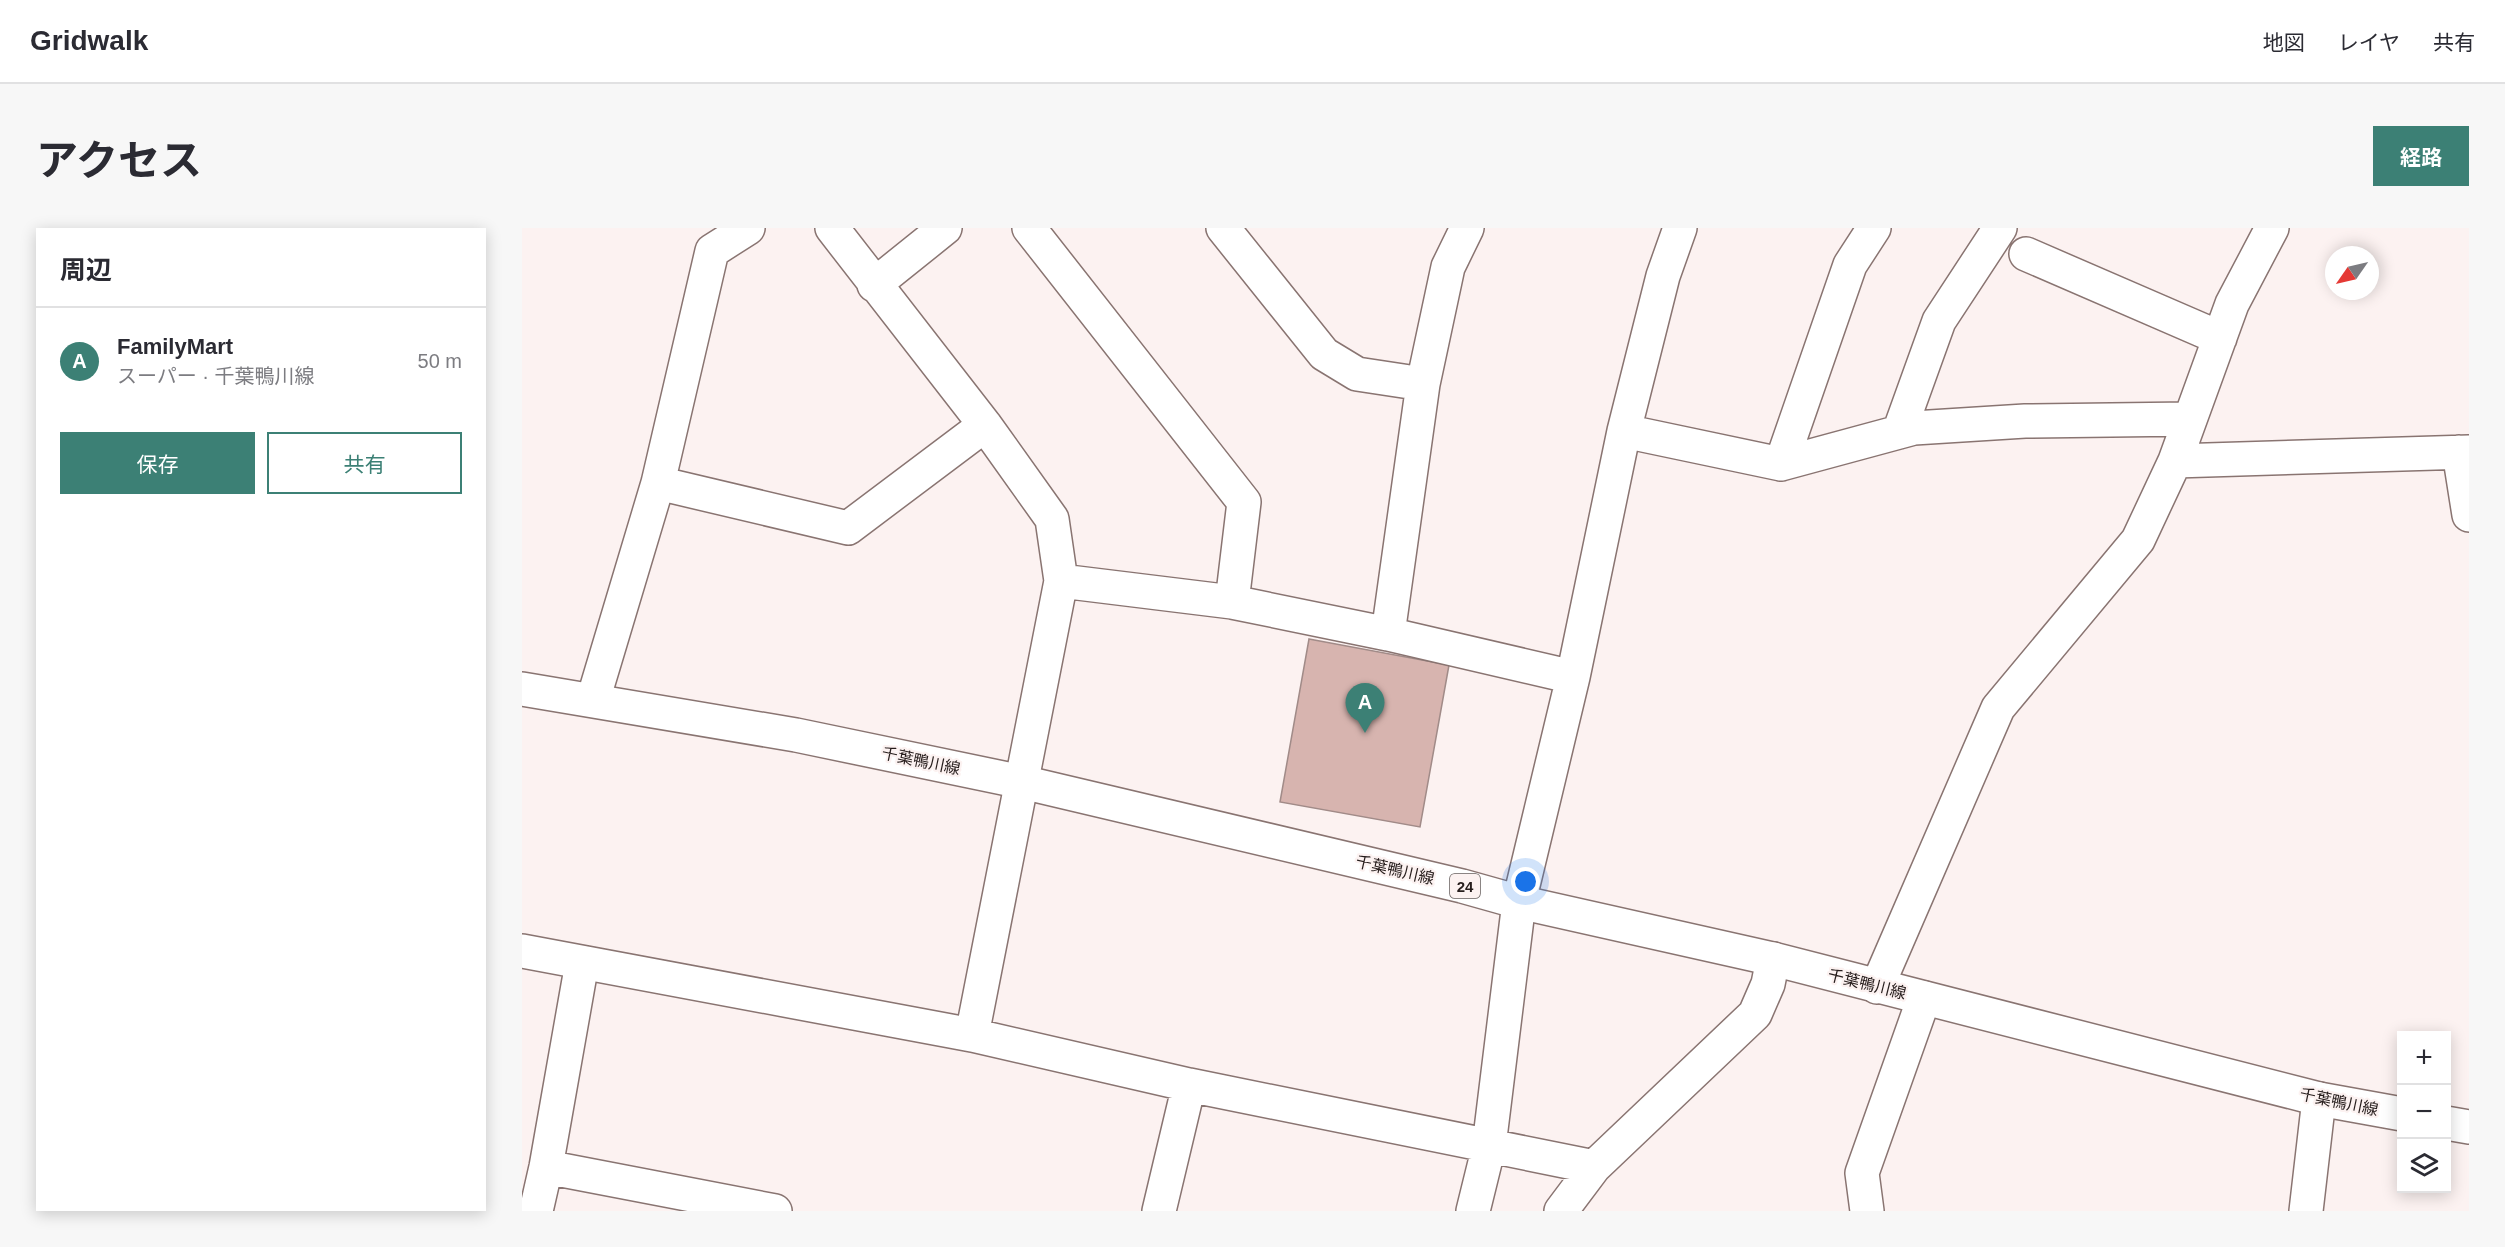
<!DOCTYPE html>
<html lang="ja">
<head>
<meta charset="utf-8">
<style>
  :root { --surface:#fff; --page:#f7f7f7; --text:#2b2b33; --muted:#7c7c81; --line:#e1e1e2; --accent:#3c8075 }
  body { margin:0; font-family:Arial,"Noto Sans JP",sans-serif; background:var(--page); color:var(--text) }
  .controls { position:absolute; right:18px; bottom:18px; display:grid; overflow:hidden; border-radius:0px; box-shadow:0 3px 15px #0003 }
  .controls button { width:54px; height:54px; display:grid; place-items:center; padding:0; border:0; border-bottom:2px solid var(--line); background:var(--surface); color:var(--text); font:30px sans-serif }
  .compass { position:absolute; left:1803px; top:18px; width:54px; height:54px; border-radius:50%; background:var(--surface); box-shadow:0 3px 15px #0003; rotate:236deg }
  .you { position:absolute; left:1004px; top:654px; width:21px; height:21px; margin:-15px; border:4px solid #fff; border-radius:50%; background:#1a73e8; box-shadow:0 0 0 9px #1a73e833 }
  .badge { display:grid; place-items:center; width:39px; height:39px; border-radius:50%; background:var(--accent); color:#fff; font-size:20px; font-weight:700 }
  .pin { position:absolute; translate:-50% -50px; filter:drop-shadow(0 2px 3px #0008) }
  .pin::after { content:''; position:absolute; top:32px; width:21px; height:18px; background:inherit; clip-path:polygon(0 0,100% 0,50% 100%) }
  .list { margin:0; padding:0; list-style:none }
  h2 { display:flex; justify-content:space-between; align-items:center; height:78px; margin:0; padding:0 24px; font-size:26px }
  h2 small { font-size:20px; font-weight:400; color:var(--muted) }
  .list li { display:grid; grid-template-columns:39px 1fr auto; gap:18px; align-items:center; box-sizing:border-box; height:108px; padding:0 24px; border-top:2px solid var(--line) }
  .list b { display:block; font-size:22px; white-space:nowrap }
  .list p { margin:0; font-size:20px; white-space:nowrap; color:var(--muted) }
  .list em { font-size:20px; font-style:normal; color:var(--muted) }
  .actions { display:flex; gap:12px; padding:18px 24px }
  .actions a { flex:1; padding:14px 0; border:2px solid var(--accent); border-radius:0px; text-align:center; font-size:21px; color:var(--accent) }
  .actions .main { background:var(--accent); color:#fff }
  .icon { flex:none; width:33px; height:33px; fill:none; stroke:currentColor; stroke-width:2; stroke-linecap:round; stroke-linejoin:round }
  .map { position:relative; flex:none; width:1947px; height:983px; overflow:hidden; border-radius:0px }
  header { display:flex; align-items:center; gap:36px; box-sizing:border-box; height:84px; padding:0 30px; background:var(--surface); border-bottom:2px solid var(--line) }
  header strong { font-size:28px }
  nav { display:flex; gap:33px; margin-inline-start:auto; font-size:21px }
  .intro { display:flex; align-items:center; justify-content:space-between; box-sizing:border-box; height:144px; padding:0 36px }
  h1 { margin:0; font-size:42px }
  .button { padding:15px 27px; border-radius:0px; background:var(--accent); color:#fff; font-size:21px; font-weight:700 }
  main { display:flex; gap:36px; padding:0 36px }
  aside { flex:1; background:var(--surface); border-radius:0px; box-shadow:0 3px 15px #0003 }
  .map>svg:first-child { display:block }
  .building { fill:#d7b4af; stroke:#a18b88; stroke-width:1.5 }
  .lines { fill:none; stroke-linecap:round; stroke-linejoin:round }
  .street-casing { stroke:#897471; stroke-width:36 }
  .primary-casing { stroke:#897471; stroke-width:36 }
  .street { stroke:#fff; stroke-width:33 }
  .primary { stroke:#fff; stroke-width:33 }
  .labels { text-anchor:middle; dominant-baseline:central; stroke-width:4.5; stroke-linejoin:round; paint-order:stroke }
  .shield { fill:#fcf2f1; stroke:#665d5c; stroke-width:1.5 }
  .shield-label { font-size:15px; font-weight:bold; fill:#261d1c }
  .street-label { font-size:16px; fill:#261d1c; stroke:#fcf2f1 }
</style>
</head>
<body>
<header>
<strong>Gridwalk</strong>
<nav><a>地図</a><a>レイヤ</a><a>共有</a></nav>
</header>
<div class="intro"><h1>アクセス</h1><a class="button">経路</a></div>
<main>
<aside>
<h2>周辺<small></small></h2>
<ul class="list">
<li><span class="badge">A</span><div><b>FamilyMart</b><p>スーパー · 千葉鴨川線</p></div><em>50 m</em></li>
</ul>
<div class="actions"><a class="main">保存</a><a>共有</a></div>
</aside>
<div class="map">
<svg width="1947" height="983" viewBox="0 0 1947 983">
  <rect width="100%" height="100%" fill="#fcf2f1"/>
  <path class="building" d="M787,411l140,26 -29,162 -140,-25z"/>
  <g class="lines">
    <g class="street-casing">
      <path id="street" d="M310,0l153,197 67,94 9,62 -89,454
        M507,0l215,274 -12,100
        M701,0l101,126 33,20 66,10
        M1504,26l194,84
        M352,57l71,-57
        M1102,203l157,33 133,-36 111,-7 165,-2
        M1377,204l40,-111 61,-93
        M1937,224l10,63
        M1653,233l294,-9
        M1259,236l69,-199 24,-37
        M136,255l190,45 137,-103
        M539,353l171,21 156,32 185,43
        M866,406l35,-250 25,-117 19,-39
        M71,472l65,-217 54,-232 36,-23
        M0,723l450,84 217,50 405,82
        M1355,759l121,-279 140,-168 37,-79 57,-157 40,-76
        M24,939l229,44
        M14,983l10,-44 36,-204
        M637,983l30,-126
        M951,983l16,-65 30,-244 54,-225 51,-246 39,-155 17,-48
        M1039,983l33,-44 161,-153 13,-30 5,-25
        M1345,983l-5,-38 62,-175
        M1784,983l13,-112"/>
    </g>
    <g class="primary-casing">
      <path id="primary" d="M0,461l274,46 226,47 440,104 57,16 254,57 546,140 83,15
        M1924,895l23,4"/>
    </g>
    <use href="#street" class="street"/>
    <use href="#primary" class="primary"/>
  </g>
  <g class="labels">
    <rect class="shield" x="928" y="646" width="30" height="24" rx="4.5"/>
    <g class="shield-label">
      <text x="943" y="658">24</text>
    </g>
    <g class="street-label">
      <text transform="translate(399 533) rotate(12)">千葉鴨川線</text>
      <text transform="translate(873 642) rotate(13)">千葉鴨川線</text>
      <text transform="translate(1345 756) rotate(14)">千葉鴨川線</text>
      <text transform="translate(1817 874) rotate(12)">千葉鴨川線</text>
    </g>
  </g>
</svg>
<div class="controls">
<button>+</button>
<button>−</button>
<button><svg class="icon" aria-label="layers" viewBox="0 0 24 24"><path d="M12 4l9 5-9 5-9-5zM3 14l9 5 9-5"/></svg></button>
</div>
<svg class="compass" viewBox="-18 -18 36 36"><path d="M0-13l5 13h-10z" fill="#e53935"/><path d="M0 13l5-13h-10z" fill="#7c7c81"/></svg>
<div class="you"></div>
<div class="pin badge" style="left:843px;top:505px">A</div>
</div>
</main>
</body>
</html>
